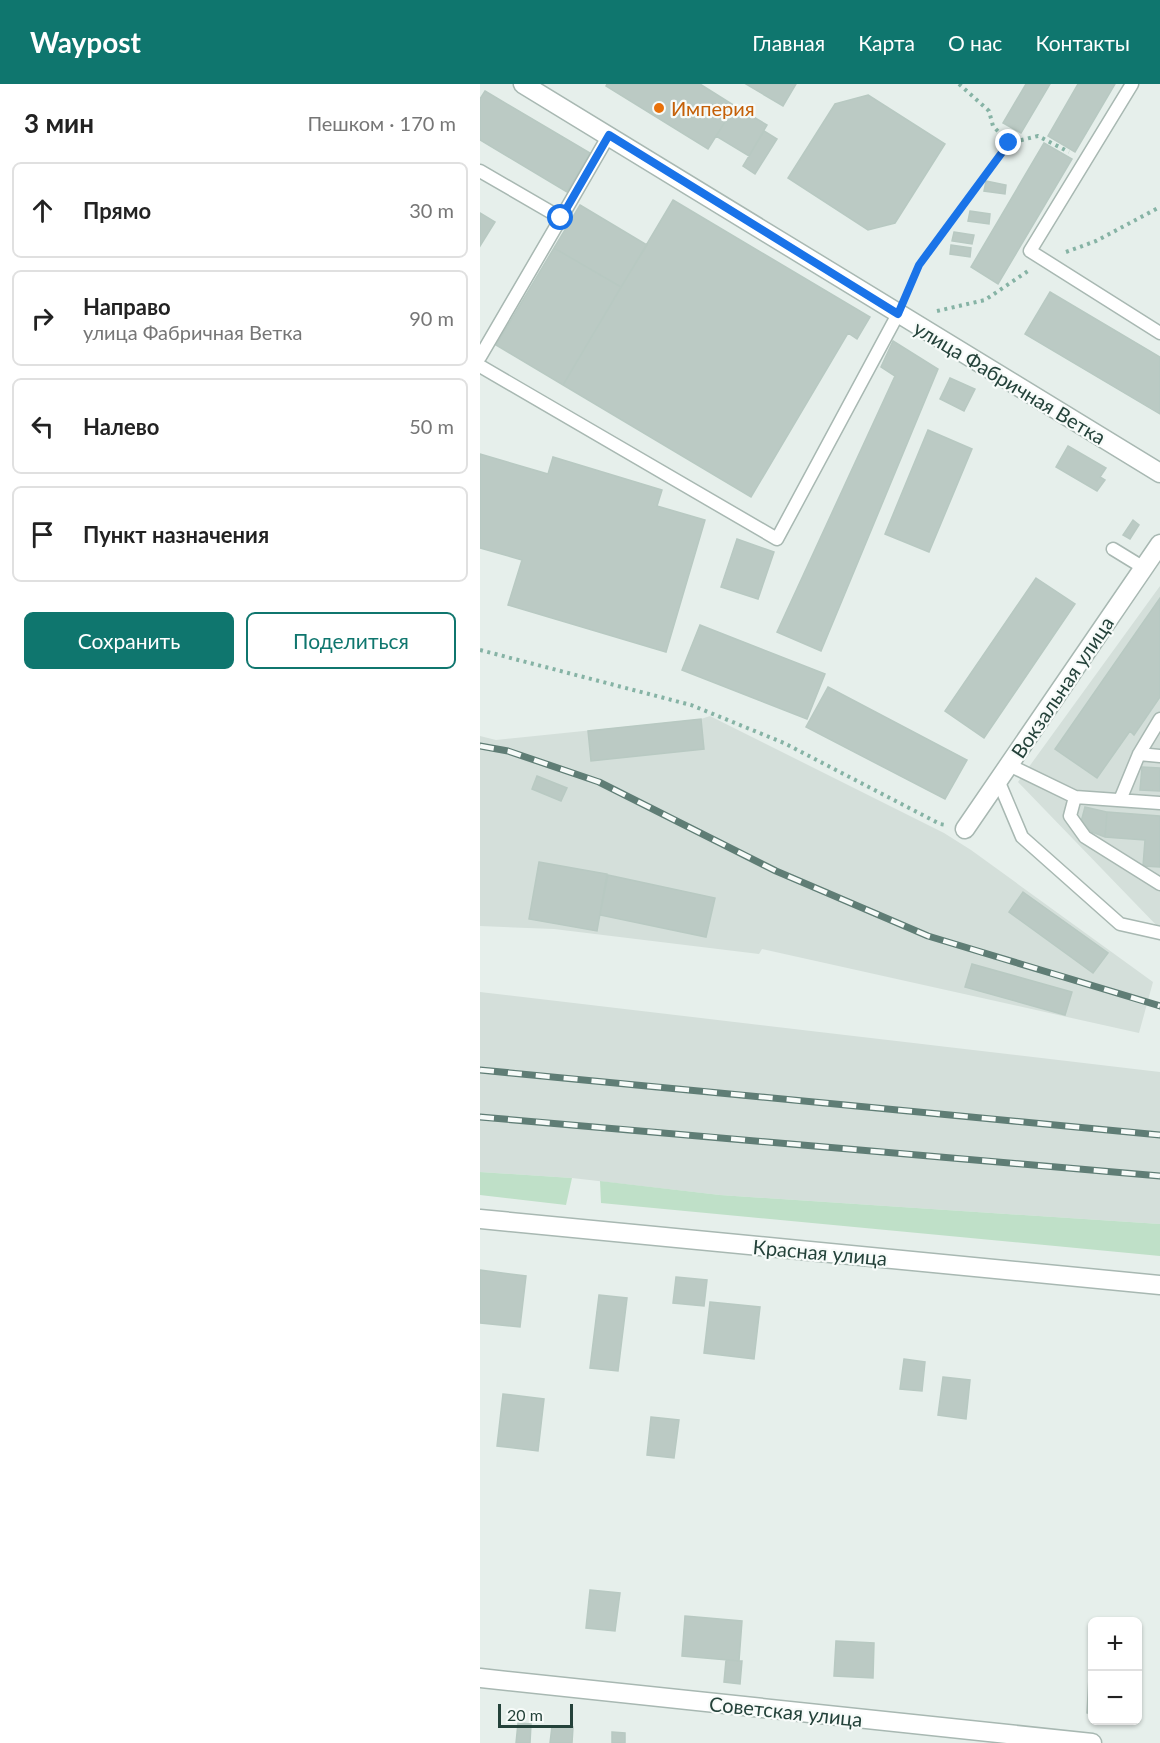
<!DOCTYPE html>
<html lang="ru">
<head>
<meta charset="utf-8">
<style>
  :root { --surface:#fff; --page:#f6f6f6; --text:#222; --muted:#767676; --line:#e0e0e0; --accent:#0f766e }
  body { margin:0; font-family:Lato,sans-serif; background:var(--page); color:var(--text) }
  .controls { position:absolute; right:18px; bottom:18px; display:grid; overflow:hidden; border-radius:9px; box-shadow:0 2px 4px #0004 }
  .controls button { width:54px; height:54px; display:grid; place-items:center; padding:0; border:0; border-bottom:2px solid var(--line); background:var(--surface); color:var(--text); font:30px sans-serif }
  .scale { position:absolute; left:18px; bottom:15px; width:75px; box-sizing:border-box; padding-left:6px; border:3px solid #24423a; border-top:0; font-size:16px; line-height:21px; white-space:nowrap; color:#24423a; -webkit-text-stroke:4px #f7fbf9; paint-order:stroke }
  .stop { position:absolute; width:18px; height:18px; margin:-14px; border:4px solid #1a73e8; border-radius:50%; background:#fff }
  .stop.end { background:#1a73e8; border-color:#fff; box-shadow:0 2px 6px #0008 }
  .list { margin:0; padding:0; list-style:none }
  h2 { display:flex; justify-content:space-between; align-items:center; height:78px; margin:0; padding:0 24px; font-size:26px }
  h2 small { font-size:20px; font-weight:400; color:var(--muted) }
  .list li { display:grid; grid-template-columns:39px 1fr auto; gap:18px; align-items:center; box-sizing:border-box; height:96px; margin:0 12px 12px; padding:0 12px; border:2px solid var(--line); border-radius:9px }
  .list b { display:block; font-size:22px; white-space:nowrap }
  .list p { margin:0; font-size:20px; white-space:nowrap; color:var(--muted) }
  .list em { font-size:20px; font-style:normal; color:var(--muted) }
  .actions { display:flex; gap:12px; padding:18px 24px }
  .actions a { flex:1; padding:14px 0; border:2px solid var(--accent); border-radius:9px; text-align:center; font-size:21px; color:var(--accent) }
  .actions .main { background:var(--accent); color:#fff }
  .icon { flex:none; width:33px; height:33px; fill:none; stroke:currentColor; stroke-width:2; stroke-linecap:round; stroke-linejoin:round }
  .map { position:relative; flex:none; width:680px; height:1659px; overflow:hidden }
  header { display:flex; align-items:center; gap:36px; box-sizing:border-box; height:84px; padding:0 30px; background:var(--accent); color:#fff }
  header strong { font-size:28px }
  nav { display:flex; gap:33px; margin-inline-start:auto; font-size:21px }
  main { display:flex }
  aside { flex:1; background:var(--surface) }
  .map>svg:first-child { display:block }
  .built { fill:#d4dfda }
  .green { fill:#bfe0c8 }
  .building { fill:#bbcac4; stroke:#b8c9c2; stroke-width:1.5 }
  .lines { fill:none; stroke-linecap:round; stroke-linejoin:round }
  .service-casing { stroke:#a8b8b2; stroke-width:15 }
  .minor-casing { stroke:#a8b8b2; stroke-width:21 }
  .path { stroke:#86b3a5; stroke-width:4; stroke-dasharray:3 4.5; stroke-linecap:butt }
  .service { stroke:#fff; stroke-width:12 }
  .minor { stroke:#fff; stroke-width:18 }
  .rail-casing { stroke:#5f7d75; stroke-width:7 }
  .rail { stroke:#f7fbf9; stroke-width:4.5; stroke-dasharray:14; stroke-linecap:butt }
  .route { stroke:#1a73e8; stroke-width:8 }
  .food-dot { fill:#e8710a; stroke:#f7fbf9; stroke-width:2 }
  .labels { text-anchor:middle; dominant-baseline:central; stroke-width:4.5; stroke-linejoin:round; paint-order:stroke }
  .food-label { font-size:20px; fill:#c56008; stroke:#f7fbf9; text-anchor:start }
  .street-label { font-size:20px; fill:#24423a; stroke:#f7fbf9 }
</style>
</head>
<body>
<header>
<strong>Waypost</strong>
<nav><a>Главная</a><a>Карта</a><a>О нас</a><a>Контакты</a></nav>
</header>
<main>
<aside>
<h2>3 мин<small>Пешком · 170 m</small></h2>
<ul class="list">
<li><svg class="icon" aria-label="ahead" viewBox="0 0 24 24"><path d="M12 20V5M6 11l6-6 6 6"/></svg><div><b>Прямо</b></div><em>30 m</em></li>
<li><svg class="icon" aria-label="right" viewBox="0 0 24 24"><path d="M7 20v-9h11M14 6l5 5-5 5"/></svg><div><b>Направо</b><p>улица Фабричная Ветка</p></div><em>90 m</em></li>
<li><svg class="icon" aria-label="left" viewBox="0 0 24 24"><path d="M17 20v-9H6M10 6l-5 5 5 5"/></svg><div><b>Налево</b></div><em>50 m</em></li>
<li><svg class="icon" aria-label="arrive" viewBox="0 0 24 24"><path d="M6 21V4h12l-3 4 3 4H6"/></svg><div><b>Пункт назначения</b></div></li>
</ul>
<div class="actions"><a class="main">Сохранить</a><a>Поделиться</a></div>
</aside>
<div class="map">
<svg width="680" height="1659" viewBox="0 0 680 1659">
  <rect width="100%" height="100%" fill="#e6efeb"/>
  <path class="built" d="M680,502v343l-142,-147z
    M230,632l234,117 27,17 182,132 -14,51 -377,-84 -3,5 -205,-25 -74,-3v-190l16,4 205,-21z
    M0,908l680,80v152l-440,-29 -148,-17 -92,-6z"/>
  <path class="green" d="M0,1088l92,6 -6,27 -86,-10z
    M120,1097l120,14 440,29v32l-559,-53z"/>
  <path class="building" d="M127,0h93l35,22 -27,43 -102,-63z
    M266,0h50l-13,22z
    M546,0h24l-29,49 -18,-10z
    M598,0h37l-40,68 -27,-16z
    M5,7l105,62 -23,39 -87,-52v-41z
    M388,11l77,49 -50,79 -27,7 -80,-52 47,-74z
    M255,22l32,19 -18,31 -33,-20z
    M284,47l13,8 -22,35 -12,-8z
    M564,59l28,16 -74,125 -27,-17z
    M506,97l20,4 -1,9 -21,-3z
    M193,116l197,117 -13,22 -9,-6 -97,164 -188,-112z
    M100,121l67,40 -26,42 -67,-39z
    M490,127l20,3 -1,10 -21,-3z
    M0,129l15,9 -15,24z
    M474,148l20,3 -2,9 -20,-3z
    M471,161l20,3 -1,9 -20,-3z
    M74,164l67,39 -58,98 -67,-40z
    M570,208l110,65v57l-135,-80z
    M413,257l45,28 -117,282 -44,-19 118,-256 -14,-9z
    M470,294l25,11 -11,22 -24,-12z
    M448,346l44,19 -43,103 -44,-18z
    M588,362l38,22 -6,9 5,3 -8,11 -41,-24z
    M0,370l68,20 5,-17 109,33 -5,16 48,14 -39,132 -158,-47 14,-45 -42,-12z
    M653,436l6,5 -9,14 -7,-4z
    M257,455l37,13 -16,47 -37,-12z
    M556,494l39,26 -91,134 -39,-27z
    M680,514v99l-26,38 -4,-4 -33,47 -42,-29z
    M220,541l125,49 -18,45 -125,-49z
    M348,603l139,73 -22,39 -139,-72z
    M221,635l3,30 -113,12 -3,-30z
    M662,683l18,1v23l-20,-1z
    M57,692l30,12 -6,13 -29,-12z
    M605,723l22,5 -2,25 -13,-5 -11,-10z
    M627,728l53,4v51l-17,-1 2,-26 -40,-3z
    M59,778l68,12 -10,57 -68,-12z
    M128,791l107,23 -9,39 -106,-22z
    M543,808l85,61 -15,20 -84,-61z
    M492,880l100,28 -7,23 -100,-28z
    M0,1186l46,6 -6,51 -40,-4z
    M196,1193l31,3 -3,26 -31,-3z
    M119,1211l28,3 -9,73 -28,-3z
    M230,1218l50,5 -6,52 -50,-6z
    M424,1275l21,3 -3,29 -22,-2z
    M463,1293l27,3 -4,39 -28,-4z
    M23,1310l41,5 -6,52 -41,-5z
    M171,1333l28,3 -5,38 -27,-3z
    M110,1506l30,3 -5,38 -29,-3z
    M205,1532l57,5 -3,40 -57,-5z
    M356,1557l38,2 -1,35 -39,-2z
    M246,1576l16,1 -2,23 -16,-2z
    M609,1593h3v37l-5,-1z
    M38,1639l13,1 -1,19h-14z
    M72,1642l21,1 -1,16h-22z
    M132,1648l13,1v10h-13z"/>
  <g class="lines">
    <g class="service-casing">
      <path id="service" d="M652,0l-102,167 130,82
        M0,87l81,47 -81,139
        M81,134l48,-83
        M0,282l297,173 121,-225
        M633,465l31,19
        M659,670l21,2
        M529,681l66,32 85,6
        M518,696l24,57 98,87 40,9
        M595,713l-5,19 15,21 75,47
        M640,716l19,-46 21,-35"/>
    </g>
    <g class="minor-casing">
      <path id="minor" d="M43,0l637,389
        M485,745l195,-285
        M0,1135l680,66
        M0,1594l612,65"/>
    </g>
    <path class="path" d="M479,0l30,27 4,15 16,17
      M586,168l30,-11 64,-34
      M427,210l12,-29 90,-122 29,-7 31,16
      M457,227l48,-11 43,-29
      M0,566l211,55 93,38 156,81 6,1"/>
    <use href="#service" class="service"/>
    <use href="#minor" class="minor"/>
    <g class="rail-casing">
      <path id="rail" d="M0,662l28,5 91,31 177,89 152,65 232,70
        M0,986l680,65
        M0,1033l680,59"/>
    </g>
    <use href="#rail" class="rail"/>
  </g>
  <g class="lines">
    <path class="route" d="M81,134l48,-83 289,179 21,-49 90,-122"/>
  </g>
  <circle class="food-dot" cx="179" cy="24" r="6"/>
  <g class="labels">
    <g class="food-label">
      <text x="191" y="24">Империя</text>
    </g>
    <g class="street-label">
      <text transform="translate(530 298) rotate(31)">улица Фабричная Ветка</text>
      <text transform="translate(582 603) rotate(-56)">Вокзальная улица</text>
      <text transform="translate(340 1168) rotate(5)">Красная улица</text>
      <text transform="translate(306 1627) rotate(6)">Советская улица</text>
    </g>
  </g>
</svg>
<div class="controls">
<button>+</button>
<button>−</button>
</div>
<div class="scale">20 m</div>
<div class="stop" style="left:81px;top:134px"></div>
<div class="stop end" style="left:529px;top:59px"></div>
</div>
</main>
</body>
</html>
